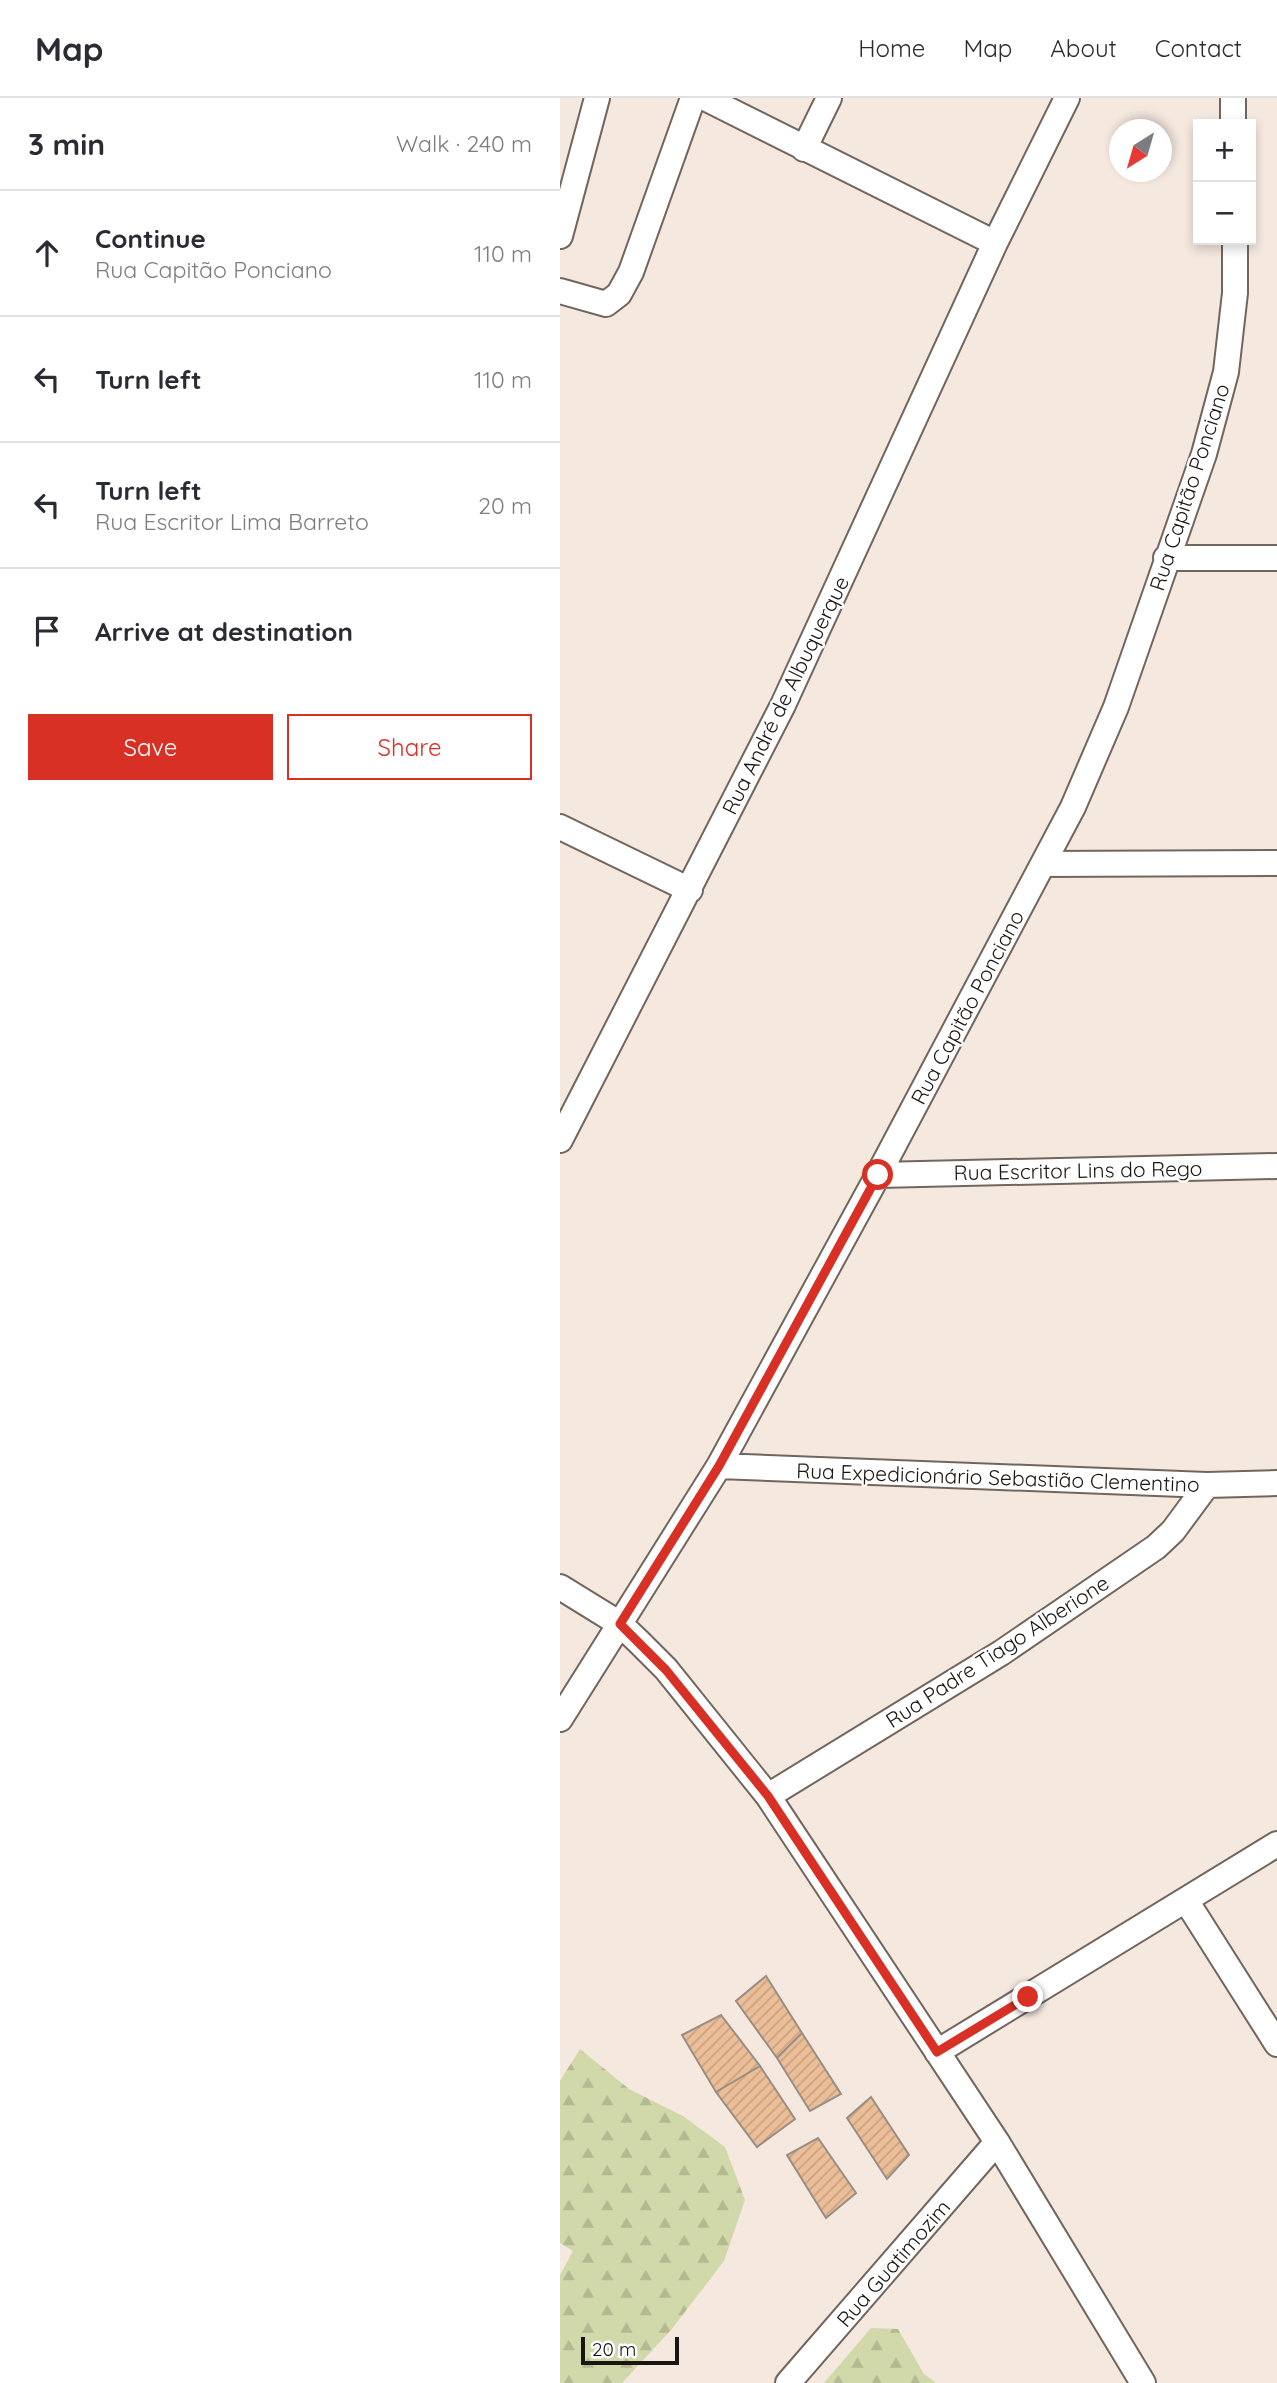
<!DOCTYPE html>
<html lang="en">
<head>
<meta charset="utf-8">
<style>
  :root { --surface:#fff; --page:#f7f7f7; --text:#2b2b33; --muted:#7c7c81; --line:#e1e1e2; --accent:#d93025 }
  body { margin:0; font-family:Quicksand,sans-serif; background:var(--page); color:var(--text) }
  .controls { position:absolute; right:21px; top:21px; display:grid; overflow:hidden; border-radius:0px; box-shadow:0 4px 10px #0003 }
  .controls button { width:63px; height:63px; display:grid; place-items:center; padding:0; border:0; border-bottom:2px solid var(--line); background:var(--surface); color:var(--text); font:35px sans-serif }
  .compass { position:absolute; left:549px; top:21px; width:63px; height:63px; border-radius:50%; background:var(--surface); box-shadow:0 4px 10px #0003; rotate:217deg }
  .scale { position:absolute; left:21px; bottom:18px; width:98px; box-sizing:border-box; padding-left:7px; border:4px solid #191512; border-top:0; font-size:19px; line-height:24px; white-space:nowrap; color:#191512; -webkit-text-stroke:5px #fff; paint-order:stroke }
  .stop { position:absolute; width:21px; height:21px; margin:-16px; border:5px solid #d93025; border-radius:50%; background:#fff }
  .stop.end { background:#d93025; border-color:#fff; box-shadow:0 2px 7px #0008 }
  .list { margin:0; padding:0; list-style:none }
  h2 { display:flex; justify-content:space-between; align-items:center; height:91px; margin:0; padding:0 28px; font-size:30px }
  h2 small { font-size:23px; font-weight:400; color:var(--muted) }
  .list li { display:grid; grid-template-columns:46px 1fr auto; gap:21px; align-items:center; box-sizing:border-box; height:126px; padding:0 28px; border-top:2px solid var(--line) }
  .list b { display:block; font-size:26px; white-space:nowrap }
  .list p { margin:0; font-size:23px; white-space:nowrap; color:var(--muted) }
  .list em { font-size:23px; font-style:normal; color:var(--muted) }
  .actions { display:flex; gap:14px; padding:21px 28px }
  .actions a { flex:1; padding:16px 0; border:2px solid var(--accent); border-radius:0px; text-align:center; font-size:24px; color:var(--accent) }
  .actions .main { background:var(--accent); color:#fff }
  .icon { flex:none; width:38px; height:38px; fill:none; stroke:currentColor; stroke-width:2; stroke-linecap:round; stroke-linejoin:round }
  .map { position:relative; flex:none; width:717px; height:2285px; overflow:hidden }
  header { display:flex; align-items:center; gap:42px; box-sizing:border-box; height:98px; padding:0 35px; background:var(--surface); border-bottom:2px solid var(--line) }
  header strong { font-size:33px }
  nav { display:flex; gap:38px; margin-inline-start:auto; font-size:24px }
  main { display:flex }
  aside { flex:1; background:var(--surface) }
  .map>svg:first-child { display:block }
  .forest { fill:url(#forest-firs) }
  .building { fill:url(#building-hatch); stroke:#998d84; stroke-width:2 }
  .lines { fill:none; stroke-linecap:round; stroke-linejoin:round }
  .minor-casing { stroke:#71665e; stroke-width:28 }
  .minor { stroke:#fff; stroke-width:24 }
  .route { stroke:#d93025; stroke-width:9 }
  .labels { text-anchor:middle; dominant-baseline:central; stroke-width:5; stroke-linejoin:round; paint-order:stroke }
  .street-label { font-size:21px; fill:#191512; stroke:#fff }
</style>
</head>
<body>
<header>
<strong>Map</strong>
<nav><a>Home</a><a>Map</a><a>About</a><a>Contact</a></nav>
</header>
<main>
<aside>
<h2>3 min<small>Walk · 240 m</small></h2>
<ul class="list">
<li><svg class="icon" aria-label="ahead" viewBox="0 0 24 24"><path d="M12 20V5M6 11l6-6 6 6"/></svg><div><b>Continue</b><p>Rua Capitão Ponciano</p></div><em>110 m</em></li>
<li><svg class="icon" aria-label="left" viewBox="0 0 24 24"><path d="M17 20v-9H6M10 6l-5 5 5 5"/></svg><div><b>Turn left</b></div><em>110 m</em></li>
<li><svg class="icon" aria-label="left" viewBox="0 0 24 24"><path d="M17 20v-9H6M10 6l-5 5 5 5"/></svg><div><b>Turn left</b><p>Rua Escritor Lima Barreto</p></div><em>20 m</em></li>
<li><svg class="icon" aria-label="arrive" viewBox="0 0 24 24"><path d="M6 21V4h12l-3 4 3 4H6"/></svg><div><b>Arrive at destination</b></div></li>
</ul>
<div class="actions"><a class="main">Save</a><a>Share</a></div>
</aside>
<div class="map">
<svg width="717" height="2285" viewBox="0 0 717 2285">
  <defs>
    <pattern id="forest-firs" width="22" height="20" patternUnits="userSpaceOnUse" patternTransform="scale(1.75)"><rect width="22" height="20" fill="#d1d9aa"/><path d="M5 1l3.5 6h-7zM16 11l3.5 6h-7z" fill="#b3b991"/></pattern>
    <pattern id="building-hatch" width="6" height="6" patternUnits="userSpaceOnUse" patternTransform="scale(1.75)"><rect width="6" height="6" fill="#ebbe98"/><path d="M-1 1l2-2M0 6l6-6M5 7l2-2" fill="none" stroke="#c9a282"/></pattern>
  </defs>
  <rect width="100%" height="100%" fill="#f5e8df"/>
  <path class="forest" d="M20,1951l49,40 54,27 42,31 20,53 -21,61 -53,69 -49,53h-62v-108l13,-24 -13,-8v-162z
    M311,2230l27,1 26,45 12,9h-112z"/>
  <path class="building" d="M206,1878l36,57 -25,25 -41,-57z
    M161,1917l39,51 -44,26 -34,-57z
    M242,1935l39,61 -31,17 -33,-53z
    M200,1968l35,53 -38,28 -41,-55z
    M311,1999l38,58 -22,24 -40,-61z
    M258,2040l38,55 -30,25 -39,-63z"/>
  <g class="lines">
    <g class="minor-casing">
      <path id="minor" d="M145,0l290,145
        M673,0v26
        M244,51l25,-51
        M0,138l37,-138
        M0,193l46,13 13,-10 12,-22 62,-174
        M606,460h111
        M0,729l130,63
        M483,766l234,-1
        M0,1042l223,-435 212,-462 72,-145
        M318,1077l399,-9
        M159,1368l488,19 70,-2
        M0,1489l60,37 18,17 28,28 102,127 229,346 146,241
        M0,1621l159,-253 159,-291 195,-368 43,-100 88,-253 22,-82 9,-79v-53
        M208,1698l233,-143 155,-106 17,-16 34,-46
        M627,1804l90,142
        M377,1954l340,-208
        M228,2285l209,-241"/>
    </g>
    <use href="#minor" class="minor"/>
  </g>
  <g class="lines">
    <path class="route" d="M318,1077l-159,291 -99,158 46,46 102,126 169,256 91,-55"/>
  </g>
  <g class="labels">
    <g class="street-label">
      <text transform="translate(629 389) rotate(-72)">Rua Capitão Ponciano</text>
      <text transform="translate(225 597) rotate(-64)">Rua André de Albuquerque</text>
      <text transform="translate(407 909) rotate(-62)">Rua Capitão Ponciano</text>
      <text transform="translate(518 1072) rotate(-1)">Rua Escritor Lins do Rego</text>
      <text transform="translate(438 1379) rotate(2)">Rua Expedicionário Sebastião Clementino</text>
      <text transform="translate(437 1553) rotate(-33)">Rua Padre Tiago Alberione</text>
      <text transform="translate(333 2165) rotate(-49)">Rua Guatimozim</text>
    </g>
  </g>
</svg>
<div class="controls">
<button>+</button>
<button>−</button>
</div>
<svg class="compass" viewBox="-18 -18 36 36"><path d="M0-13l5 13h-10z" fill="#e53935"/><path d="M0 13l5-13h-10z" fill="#7c7c81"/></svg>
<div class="scale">20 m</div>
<div class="stop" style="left:318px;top:1077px"></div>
<div class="stop end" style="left:468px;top:1899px"></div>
</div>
</main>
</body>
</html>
